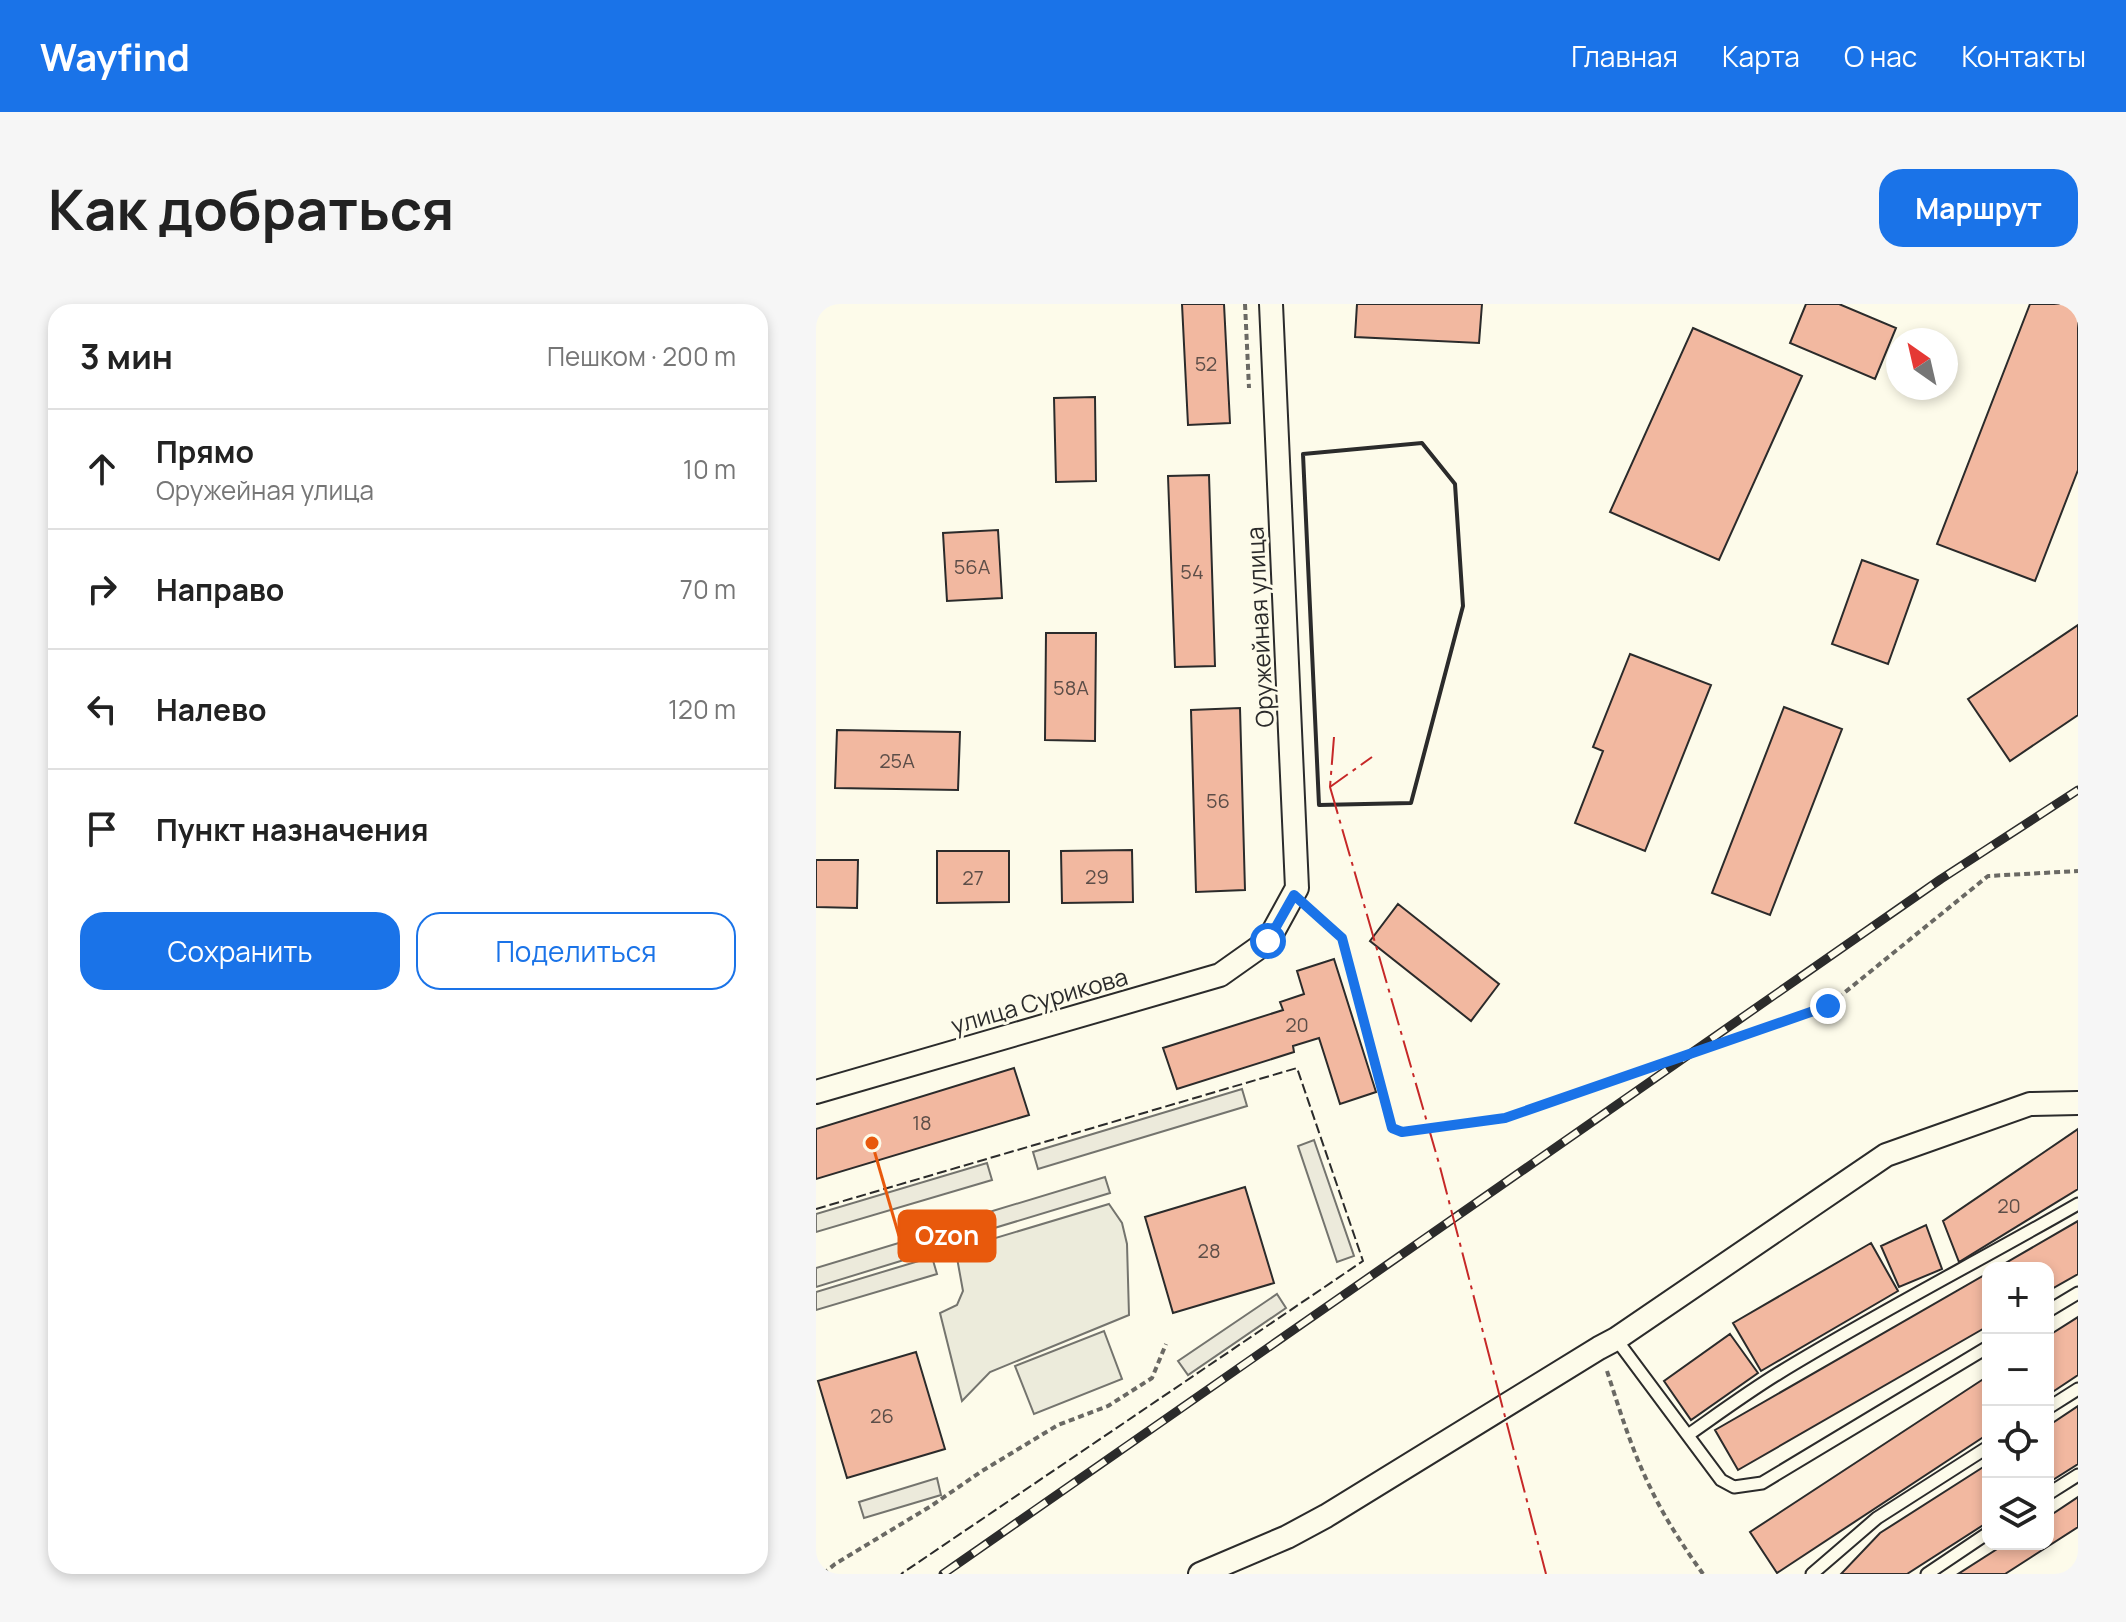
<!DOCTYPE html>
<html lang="ru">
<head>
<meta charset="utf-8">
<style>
  :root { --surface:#fff; --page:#f6f6f6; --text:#222; --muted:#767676; --line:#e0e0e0; --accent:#1a73e8 }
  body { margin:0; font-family:Manrope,sans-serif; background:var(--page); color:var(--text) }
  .controls { position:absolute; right:24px; bottom:24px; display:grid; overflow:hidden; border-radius:16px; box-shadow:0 4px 12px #0003 }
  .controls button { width:72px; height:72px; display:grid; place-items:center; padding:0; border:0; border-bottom:2px solid var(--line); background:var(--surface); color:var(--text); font:40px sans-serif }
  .compass { position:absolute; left:1070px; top:24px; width:72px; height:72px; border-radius:50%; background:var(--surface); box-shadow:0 4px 12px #0003; rotate:326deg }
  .stop { position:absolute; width:24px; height:24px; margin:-18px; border:6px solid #1a73e8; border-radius:50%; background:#fff }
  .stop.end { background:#1a73e8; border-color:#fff; box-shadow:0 2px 8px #0008 }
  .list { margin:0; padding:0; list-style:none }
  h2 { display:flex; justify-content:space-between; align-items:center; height:104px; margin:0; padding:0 32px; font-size:34px }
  h2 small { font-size:26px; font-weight:400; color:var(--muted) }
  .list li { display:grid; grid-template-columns:52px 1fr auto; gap:24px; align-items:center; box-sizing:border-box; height:120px; padding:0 32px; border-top:2px solid var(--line) }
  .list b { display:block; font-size:30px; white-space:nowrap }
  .list p { margin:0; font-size:26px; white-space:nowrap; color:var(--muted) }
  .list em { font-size:26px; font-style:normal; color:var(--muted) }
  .actions { display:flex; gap:16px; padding:24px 32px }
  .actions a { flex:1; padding:18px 0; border:2px solid var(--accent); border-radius:24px; text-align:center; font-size:28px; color:var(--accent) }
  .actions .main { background:var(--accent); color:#fff }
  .icon { flex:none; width:44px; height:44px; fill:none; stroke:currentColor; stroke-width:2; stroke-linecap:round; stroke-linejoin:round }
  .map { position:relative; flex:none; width:1262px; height:1270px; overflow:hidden; border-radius:24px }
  header { display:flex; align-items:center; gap:48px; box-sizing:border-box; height:112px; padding:0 40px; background:var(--accent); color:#fff }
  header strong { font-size:38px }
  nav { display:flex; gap:44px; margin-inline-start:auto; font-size:28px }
  .intro { display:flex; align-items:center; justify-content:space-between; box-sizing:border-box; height:192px; padding:0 48px }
  h1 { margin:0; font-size:56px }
  .button { padding:20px 36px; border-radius:24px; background:var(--accent); color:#fff; font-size:28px; font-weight:700 }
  main { display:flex; gap:48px; padding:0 48px }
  aside { flex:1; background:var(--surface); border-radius:24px; box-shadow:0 4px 12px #0003 }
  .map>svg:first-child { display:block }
  .green { fill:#ecebdb; stroke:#74746e; stroke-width:2 }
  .parking { fill:#eceadb; stroke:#74746e; stroke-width:2 }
  .building { fill:#f2b8a0; stroke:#2b2b2b; stroke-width:2 }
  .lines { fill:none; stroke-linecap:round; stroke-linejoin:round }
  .lane-casing { stroke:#2b2b2b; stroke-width:15 }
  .street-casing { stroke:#2b2b2b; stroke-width:26 }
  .path { stroke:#6a6964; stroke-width:4; stroke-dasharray:6 4; stroke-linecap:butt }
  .lane { stroke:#fdfbea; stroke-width:11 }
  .street { stroke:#fdfbea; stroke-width:22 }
  .rail-casing { stroke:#2b2b2b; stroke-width:9 }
  .rail { stroke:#fdfbea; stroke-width:6; stroke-dasharray:18; stroke-linecap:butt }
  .fence { stroke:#2b2b2b; stroke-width:2; stroke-dasharray:10 4; stroke-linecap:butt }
  .wall { stroke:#2b2b2b; stroke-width:4 }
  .power { stroke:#c62828; stroke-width:2; stroke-dasharray:28 6 4 6; stroke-linecap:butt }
  .route { stroke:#1a73e8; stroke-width:10 }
  .labels { text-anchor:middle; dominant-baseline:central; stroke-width:6; stroke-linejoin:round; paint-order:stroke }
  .number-label { font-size:20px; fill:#5d4e48 }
  .street-label { font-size:24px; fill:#2b2b2b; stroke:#fdfbea }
  .leader { fill:none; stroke:#e8590c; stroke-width:3 }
  .callout-dot { fill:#e8590c; stroke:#fdfbea; stroke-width:3 }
  .callout { fill:#e8590c; stroke:#e8590c; stroke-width:3 }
  .callout-label { font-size:26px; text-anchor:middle; font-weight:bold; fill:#fff }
</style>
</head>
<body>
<header>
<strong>Wayfind</strong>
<nav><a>Главная</a><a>Карта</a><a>О нас</a><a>Контакты</a></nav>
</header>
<div class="intro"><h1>Как добраться</h1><a class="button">Маршрут</a></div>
<main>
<aside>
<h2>3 мин<small>Пешком · 200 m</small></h2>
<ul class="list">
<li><svg class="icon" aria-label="ahead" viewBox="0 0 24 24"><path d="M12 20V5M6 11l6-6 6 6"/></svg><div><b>Прямо</b><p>Оружейная улица</p></div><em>10 m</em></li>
<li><svg class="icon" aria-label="right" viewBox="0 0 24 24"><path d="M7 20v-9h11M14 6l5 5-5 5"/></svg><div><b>Направо</b></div><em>70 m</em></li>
<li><svg class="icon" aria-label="left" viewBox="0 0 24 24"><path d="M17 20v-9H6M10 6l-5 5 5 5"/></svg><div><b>Налево</b></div><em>120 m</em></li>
<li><svg class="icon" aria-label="arrive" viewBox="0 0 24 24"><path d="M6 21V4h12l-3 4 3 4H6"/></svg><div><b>Пункт назначения</b></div></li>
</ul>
<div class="actions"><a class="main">Сохранить</a><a>Поделиться</a></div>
</aside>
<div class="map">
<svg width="1262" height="1270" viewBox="0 0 1262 1270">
  <rect width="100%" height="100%" fill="#fdfbea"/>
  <path class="green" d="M293,900l13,19 5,21 2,71 -139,57 -28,29 -22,-88 17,-8 6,-14 -6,-33 5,-10z
    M288,1027l18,48 -88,35 -19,-48z"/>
  <path class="parking" d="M426,785l5,17 -209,63 -5,-17z
    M498,836l40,116 -17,6 -39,-116z
    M171,859l5,17 -176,52v-18z
    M289,873l5,16 -152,46 -5,-16z
    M109,931l5,17 -114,35v-19z
    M116,953l5,17 -121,36v-18z
    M461,990l9,14 -98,67 -10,-14z
    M121,1174l4,17 -77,23 -5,-16z"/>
  <path class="building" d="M366,0h42l6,119 -42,2z
    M541,0h125l-3,39 -124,-6z
    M990,0h33l57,24 -21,51 -85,-36z
    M1214,0h48v166l-43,111 -98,-37z
    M877,24l109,48 -83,184 -109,-48z
    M279,93l1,84 -40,1 -2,-84z
    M393,171l6,191 -40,1 -7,-191z
    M182,226l4,68 -55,3 -4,-68z
    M1046,256l56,20 -30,84 -56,-20z
    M1262,321v90l-68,46 -42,-62z
    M230,329h50l-1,108 -50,-1z
    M814,350l81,31 -66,166 -70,-28 28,-72 -10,-4z
    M968,403l58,22 -72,186 -58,-22z
    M424,404l5,182 -49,2 -5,-182z
    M21,426l123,2 -2,58 -123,-2z
    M316,546l1,52 -71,1 -1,-52z
    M121,547h72v51l-72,1z
    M0,556h42l-1,48 -41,-1z
    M582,600l101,80 -28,37 -101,-80z
    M518,655l42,133 -36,12 -21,-66 -26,8 1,6 -117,37 -14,-41 120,-38 -3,-8 24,-8 -7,-23z
    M198,764l15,47 -213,64v-50z
    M1262,825v60l-119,73 -16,-41z
    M429,883l29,96 -101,30 -28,-96z
    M1262,917v53l-30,17v-23h-51z
    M1110,921l16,44 -43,18 -18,-41z
    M1055,939l27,48 -137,80 -28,-48z
    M1172,969v53l-250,144 -23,-40z
    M1262,1013v58l-30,20v-59z
    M914,1030l28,39 -67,47 -27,-39z
    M100,1048l29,97 -98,29 -29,-97z
    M1172,1072v58l-211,139 -27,-41z
    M1262,1102v58l-30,19v-57z
    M1172,1160v58l-81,52h-66l39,-41z
    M1262,1193v30l-73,47h-47l47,-30h43v-27z"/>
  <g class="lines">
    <g class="lane-casing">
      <path id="lane" d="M1232,1007l30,-18
        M800,1035l105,141 13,7 28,-4 226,-136
        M1232,1104l30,-19
        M872,1131c30,-21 60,-43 91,-62 98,-60 200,-112 299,-169
        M1232,1190l30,-19
        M996,1270l65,-56 111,-71
        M1111,1270l61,-41"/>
    </g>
    <g class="street-casing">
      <path id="street" d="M0,788l404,-117 48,-34 29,-53 -26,-584
        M384,1270l87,-37 39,-21 273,-168 17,-9 270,-184 144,-51 48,-1"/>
    </g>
    <path class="path" d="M429,0l4,84
      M493,604l33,30 50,190 10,4 103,-14 323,-112 160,-130 90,-5
      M791,1067c13,40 25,80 44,118 14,30 33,58 52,85
      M7,1270l12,-10 96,-58 51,-35 76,-46 50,-19 44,-28 14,-34"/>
    <use href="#lane" class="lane"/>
    <use href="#street" class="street"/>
    <g class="rail-casing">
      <path id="rail" d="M127,1270l998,-695 137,-89"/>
    </g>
    <use href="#rail" class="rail"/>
    <path class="fence" d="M0,905l481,-141 66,193 -462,313"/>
    <path class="wall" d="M606,139l33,41 8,122 -52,197 -92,2 -16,-351z"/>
    <path class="power" d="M518,433l-4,50 42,-30
      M514,483l110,380 106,407"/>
  </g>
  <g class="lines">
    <path class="route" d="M452,637l26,-46 48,43 50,190 10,4 103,-14 323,-112"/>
  </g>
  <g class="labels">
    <g class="number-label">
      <text x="390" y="59">52</text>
      <text x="156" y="262">56А</text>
      <text x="376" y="267">54</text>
      <text x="255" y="383">58А</text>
      <text x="81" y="456">25А</text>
      <text x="402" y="496">56</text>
      <text x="281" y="572">29</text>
      <text x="157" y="573">27</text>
      <text x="481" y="720">20</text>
      <text x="106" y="818">18</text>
      <text x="1193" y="901">20</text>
      <text x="393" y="946">28</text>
      <text x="66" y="1111">26</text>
    </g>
    <g class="street-label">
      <text transform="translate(443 323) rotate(-93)">Оружейная улица</text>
      <text transform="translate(223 696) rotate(-16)">улица Сурикова</text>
    </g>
  </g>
  <path class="leader" d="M56 839L83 932"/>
  <circle class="callout-dot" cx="56" cy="839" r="8"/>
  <rect class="callout" x="83" y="907" width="96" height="50" rx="8"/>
  <g class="callout-label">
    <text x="131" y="941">Ozon</text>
  </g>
</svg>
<div class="controls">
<button>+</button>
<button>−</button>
<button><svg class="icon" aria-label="locate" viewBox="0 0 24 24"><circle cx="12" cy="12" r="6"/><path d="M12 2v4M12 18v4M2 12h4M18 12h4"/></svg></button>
<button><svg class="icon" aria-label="layers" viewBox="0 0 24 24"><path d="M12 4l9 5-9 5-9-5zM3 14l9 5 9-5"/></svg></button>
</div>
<svg class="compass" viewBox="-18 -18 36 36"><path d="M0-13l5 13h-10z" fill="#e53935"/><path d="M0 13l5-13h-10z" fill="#767676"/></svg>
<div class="stop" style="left:452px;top:637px"></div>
<div class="stop end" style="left:1012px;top:702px"></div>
</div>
</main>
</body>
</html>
